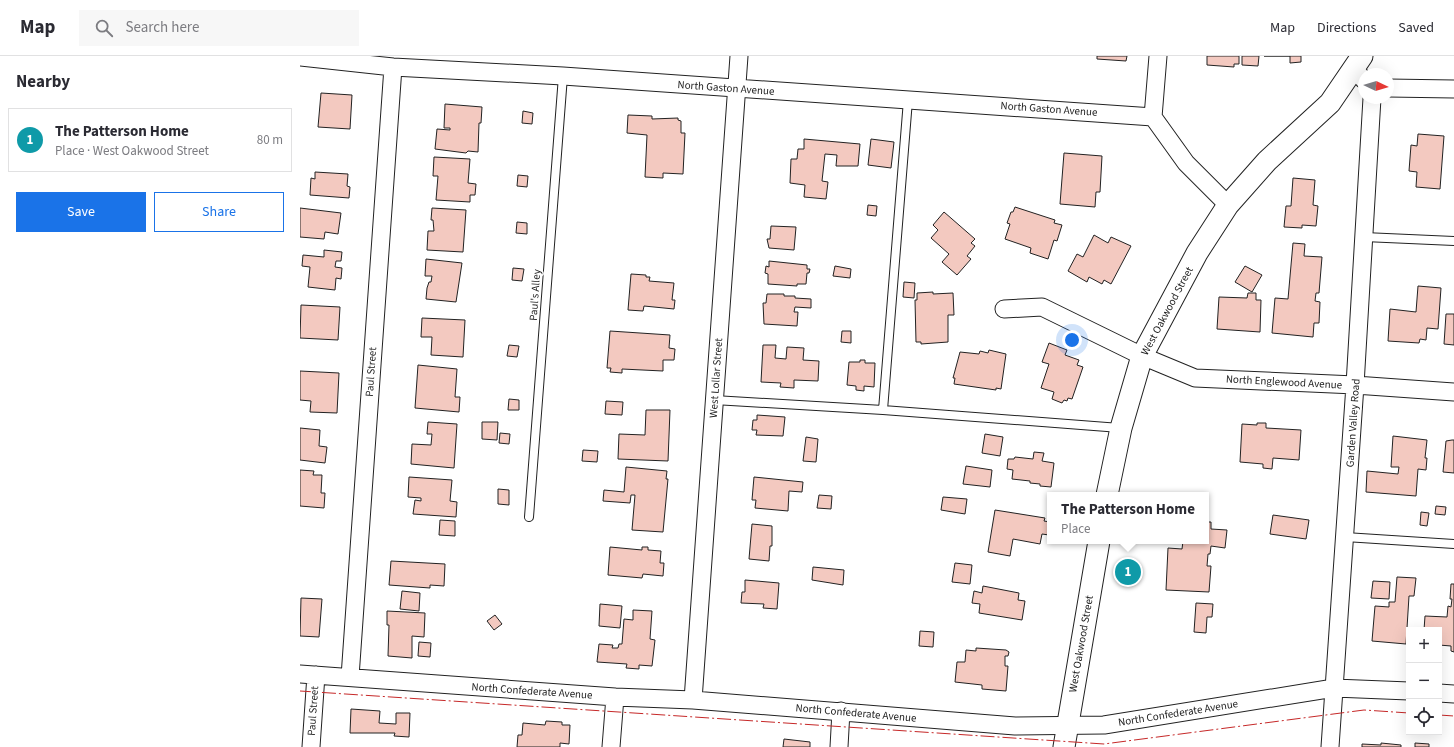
<!DOCTYPE html>
<html lang="en">
<head>
<meta charset="utf-8">
<style>
  :root { --surface:#fff; --page:#f7f7f7; --text:#2b2b33; --muted:#7c7c81; --line:#e1e1e2; --accent:#1a73e8 }
  body { margin:0; font-family:"Source Sans 3",sans-serif; background:var(--page); color:var(--text) }
  .controls { position:absolute; right:12px; bottom:12px; display:grid; overflow:hidden; border-radius:0px; box-shadow:0 4px 16px #0002 }
  .controls button { width:36px; height:36px; display:grid; place-items:center; padding:0; border:0; border-bottom:1px solid var(--line); background:var(--surface); color:var(--text); font:20px sans-serif }
  .compass { position:absolute; left:1058px; top:12px; width:36px; height:36px; border-radius:50%; background:var(--surface); box-shadow:0 4px 16px #0002; rotate:94deg }
  .you { position:absolute; left:772px; top:284px; width:14px; height:14px; margin:-10px; border:3px solid #fff; border-radius:50%; background:#1a73e8; box-shadow:0 0 0 6px #1a73e833 }
  .badge { display:grid; place-items:center; width:26px; height:26px; border-radius:50%; background:var(--accent); color:#fff; font-size:13px; font-weight:700 }
  .pin { position:absolute; translate:-50% -50%; border:2px solid #fff; box-shadow:0 1px 4px #0006 }
  .popup { position:absolute; left:747px; top:436px; width:162px; height:52px; box-sizing:border-box; display:grid; place-content:center; border-radius:0px; background:var(--surface); filter:drop-shadow(0 1px 3px #0005); font-size:13px; white-space:nowrap; color:var(--muted) }
  .popup b { font-size:15px; color:var(--text) }
  .popup::after { content:''; position:absolute; left:50%; top:100%; margin-left:-8px; border:8px solid transparent; border-top-color:var(--surface) }
  .list { margin:0; padding:0; list-style:none }
  h2 { display:flex; justify-content:space-between; align-items:center; height:52px; margin:0; padding:0 16px; font-size:17px }
  h2 small { font-size:13px; font-weight:400; color:var(--muted) }
  .list li { display:grid; grid-template-columns:26px 1fr auto; gap:12px; align-items:center; box-sizing:border-box; height:64px; margin:0 8px 8px; padding:0 8px; border:1px solid var(--line); border-radius:0px }
  .list b { display:block; font-size:15px; white-space:nowrap }
  .list p { margin:0; font-size:13px; white-space:nowrap; color:var(--muted) }
  .list em { font-size:13px; font-style:normal; color:var(--muted) }
  .actions { display:flex; gap:8px; padding:12px 16px }
  .actions a { flex:1; padding:9px 0; border:1px solid var(--accent); border-radius:0px; text-align:center; font-size:14px; color:var(--accent) }
  .actions .main { background:var(--accent); color:#fff }
  .icon { flex:none; width:22px; height:22px; fill:none; stroke:currentColor; stroke-width:2; stroke-linecap:round; stroke-linejoin:round }
  .map { position:relative; flex:none; width:1154px; height:691px; overflow:hidden }
  header { display:flex; align-items:center; gap:24px; box-sizing:border-box; height:56px; padding:0 20px; background:var(--surface); border-bottom:1px solid var(--line) }
  header strong { font-size:19px }
  nav { display:flex; gap:22px; margin-inline-start:auto; font-size:14px }
  .search { width:280px; height:36px; background:var(--page); display:flex; align-items:center; gap:10px; box-sizing:border-box; padding:0 14px; border-radius:0px; color:var(--muted); font-size:15px }
  main { display:flex }
  aside { flex:1; background:var(--surface) }
  .map>svg:first-child { display:block }
  .building { fill:#f3c9c0; stroke:#222 }
  .lines { fill:none; stroke-linecap:round; stroke-linejoin:round }
  .service-casing { stroke:#222; stroke-width:10 }
  .minor-casing { stroke:#222; stroke-width:19 }
  .tertiary-casing { stroke:#222; stroke-width:23 }
  .service { stroke:#fff; stroke-width:8 }
  .minor { stroke:#fff; stroke-width:17 }
  .tertiary { stroke:#fff; stroke-width:21 }
  .power { stroke:#c62828; stroke-width:1; stroke-dasharray:14 3 2 3; stroke-linecap:butt }
  .labels { text-anchor:middle; dominant-baseline:central; stroke-width:3; stroke-linejoin:round; paint-order:stroke }
  .street-label { font-size:11px; fill:#222; stroke:#fff }
</style>
</head>
<body>
<header>
<strong>Map</strong>
<div class="search"><svg class="icon" aria-label="search" viewBox="0 0 24 24"><circle cx="10" cy="10" r="6"/><path d="M15 15l6 6"/></svg>Search here</div>
<nav><a>Map</a><a>Directions</a><a>Saved</a></nav>
</header>
<main>
<aside>
<h2>Nearby<small></small></h2>
<ul class="list">
<li><span class="badge" style="background:#0f9aa8">1</span><div><b>The Patterson Home</b><p>Place · West Oakwood Street</p></div><em>80 m</em></li>
</ul>
<div class="actions"><a class="main">Save</a><a>Share</a></div>
</aside>
<div class="map">
<svg width="1154" height="691" viewBox="0 0 1154 691">
  <rect width="100%" height="100%" fill="#fff"/>
  <path class="building" d="M797,0h30l-1,5 -29,-2z
    M907,0h32v8h-5v3l-27,-2z
    M942,0h17l-1,10 -16,-1z
    M964,0h37v6l-11,1v-7z
    M21,37l31,2 -2,34 -32,-2z
    M145,48l37,3 -1,16h-2l-1,29 -10,-1 -2,2 -31,-4 2,-20 13,1v-2h-6z
    M223,55l10,2 -1,11 -10,-1z
    M328,59l24,1v3l26,-1v2l3,1v12h4l-2,41 -20,-1v5l-18,-1 2,-42 -20,-2z
    M1118,78l26,2 -4,53 -24,-2 1,-15 -8,-1 2,-26 6,1z
    M504,83l56,5 -2,22h-22l1,-11 -12,-1 -3,27 6,1 -2,17 -22,-2 1,-12 -15,-2 1,-24h6l1,-10h6z
    M571,83l23,3 -3,26 -23,-3z
    M764,97l38,3 -2,36h-4l-1,15 -35,-3z
    M134,101l36,2 -2,24 8,1 -1,11h-5v7l-34,-2 2,-24h-5z
    M15,116l33,2 -1,12 3,1 -1,11 -39,-3 1,-17 4,1z
    M218,119l10,1 -1,11 -10,-1z
    M993,122l22,2 -2,25 5,1 -2,20 -14,-1v3l-18,-1 2,-21h5z
    M568,149l9,1 -1,10 -9,-1z
    M715,151l40,13 -1,3 8,2 -5,16 -3,-1 -6,19 -18,-6 1,-5 -26,-9 5,-15 -3,-1 4,-11h2z
    M0,152l41,5 -3,21 -13,-2 -1,7 -24,-2z
    M132,152l34,2 -3,42 -36,-2 1,-19h6l-1,-11h-2z
    M644,156l31,27 -4,4 4,3 -8,10 4,3 -14,16 -15,-13 7,-8 -18,-16 7,-8 -5,-5z
    M217,166l10,1v11l-11,-1z
    M471,170l25,1 -2,23 -25,-2 -2,-9h3z
    M794,179l14,8 3,-6 20,9 -20,38 -7,-4 -2,4 -13,-7 -2,5 -19,-11 9,-17 6,3z
    M993,187l12,1 -1,12 18,1 -3,36h-3l-1,8 5,1 -1,21h-5l-1,14 -41,-4 3,-35 13,1z
    M24,194l18,2 -1,9h-5l-1,6 7,1 -1,11 -5,-1 -1,12 -27,-3 2,-20 -8,-1 1,-11 21,2z
    M126,203l36,4 -6,39 -30,-3 1,-11 2,-6h2l1,-6h-7z
    M469,205l38,4v4h3l-1,4h-2l-1,11h-9v2l-29,-2v-10l-3,-1 1,-7 3,1z
    M535,210l16,3 -1,9 -17,-2z
    M945,210l17,9 -10,17 -17,-10z
    M213,212l11,1 -2,12 -10,-1z
    M331,218l15,1v2h4l-1,4 25,2 -2,17h3l-1,9 -30,-3 -1,5 -15,-1z
    M604,226l11,1 -1,15 -11,-1z
    M1118,230l23,2 -3,41 -11,-1 -1,12 -6,-1 -1,4 -31,-2 2,-32 26,3z
    M633,236v2l20,-1 1,22h-6v27l-27,2v-2h-5l-1,-42h2v-7z
    M948,237h8v7h5l-1,32 -43,-3 2,-32 28,1z
    M467,238h17v2h11v2l16,1v9l-16,-1 -1,5h4l-1,14 -33,-2 -1,-21h3z
    M1,249l39,2 -2,33 -38,-2z
    M1146,258h8v31l-10,-1z
    M122,262l43,2 -2,37 -32,-2 1,-18h-11z
    M310,275l60,4 -1,13 6,1 -1,11h-11v11l-41,-2v4l-12,-1 1,-4h-4z
    M542,275h9v12l-10,-1z
    M749,287l18,7 -2,5 14,5 -2,5 6,2 -11,32 -4,-1 -1,3 -3,-1 -2,3 -10,-4 2,-7 -13,-4 8,-24 -7,-2z
    M209,289l10,1 -2,11 -10,-1z
    M463,289h13l-1,13 11,1 1,-12 17,1 -1,12 16,1 -1,20 -24,-1v8l-14,-1 1,-4 -20,-1z
    M689,294l17,4 -5,35 -5,-1v2l-42,-6 1,-6h-2l7,-26 19,2 1,-3 8,2z
    M560,304h5v3h10l-1,24 -10,-1v5l-8,-1v-4l-9,-1 2,-23h11z
    M118,309l39,4 -2,28h5l-1,15 -44,-4z
    M0,315l39,2 -2,40 -27,-1 1,-11 -11,-1z
    M209,343l10,1v10h-11z
    M306,345l17,1 -1,13 -17,-1z
    M346,354h24l-2,51 -50,-2 1,-25 26,1z
    M457,359l28,2 -2,19 -27,-1 1,-5h-5l1,-10h4z
    M128,366l29,2 -3,44 -43,-4 1,-20 19,1 1,-11h-5z
    M182,366h16l-1,18 -15,-1z
    M957,367h9v5l35,2 -2,30 -26,-2 -1,11 -9,-1v-4l-23,-2 2,-38 15,1z
    M0,372l20,2 -1,16 8,1 -2,16 -25,-3z
    M200,377l10,1 -1,10 -10,-1z
    M685,378l18,3 -3,19 -18,-3z
    M1093,380l34,4 -2,18h2l-1,12 -8,-1 -2,27 -50,-4 1,-21 31,3 1,-7h-8z
    M506,381l12,2 -2,23 -13,-1z
    M1152,384h2v33l-11,-1 3,-31z
    M283,394l15,1 -1,11 -15,-1z
    M734,396l10,1 -2,8 12,2 -3,24 -11,-1v-2l-10,-1v-2l-18,-2 1,-9 -6,-1 1,-10h6l1,-2 18,2z
    M666,410l26,4 -2,17 -27,-3z
    M326,411l41,4 -1,8h2l-5,53 -31,-2 3,-35h-4l-1,8 -27,-2 1,-11 20,2z
    M0,414l14,1 -1,4h9l-1,18h4l-1,15 -24,-2z
    M109,421l43,3 -2,21 7,1 -1,15 -43,-3 2,-14 6,1v-3l-13,-1z
    M454,421l49,5 -1,10 -13,-1 -1,20 -33,-3 1,-8h-4z
    M198,433l11,1v15l-11,-1z
    M519,439l13,1 -1,13 -14,-1z
    M643,441l24,2 -2,15 -24,-4z
    M1136,450l10,1 -1,8 -10,-1z
    M695,454l50,8 -1,3 6,1 -1,13 -7,-1 -2,10 -27,-5 -3,17 -22,-4z
    M1121,456l8,1 -2,13 -7,-1z
    M973,459l36,5 -3,19 -36,-5z
    M140,464l15,1v15l-16,-1z
    M906,466h5v7l16,1 -2,18 -14,-2 -1,8h-2l-1,12h4l-2,26 -43,-2 2,-42 14,1 1,-8h23z
    M452,468l20,2v20h-2l-1,15 -20,-2z
    M310,491l32,3v-3h6v3l13,1 -1,12h4l-1,13 -20,-2 -1,4 -34,-3z
    M91,505l54,3 -1,22 -14,-1v3l-41,-3z
    M655,507l17,2 -2,19 -18,-2z
    M513,511l31,3 -1,15 -31,-5z
    M1097,521l19,1 -2,18h-5l-3,48 -34,-3 3,-35 14,1v-5h6z
    M445,524l34,3 -2,26 -14,-1 1,-4 -23,-1 1,-11h3z
    M1073,525l17,1 -1,17 -18,-1z
    M1151,528h3v68l-3,-1v-5l-12,-1v-15h-15l1,-14 22,1 1,-11 3,1 1,-8h-2z
    M683,530l36,7 -1,7 7,1 -3,19 -43,-7 1,-9 -8,-1 2,-12 8,2z
    M102,535l18,2 -1,18 -19,-2z
    M1,542l21,1 -3,38 -19,-1z
    M896,547l17,1 -1,13h-5l-1,16 -12,-1z
    M300,548l22,2 -2,22 -21,-2z
    M333,554l19,1 -2,28 5,1 -3,26 -13,-1v4l-13,-1 1,-4 -30,-2 2,-18 14,1 -1,3h6l1,-4h3l2,-25 9,1z
    M87,555l38,2 -1,24 -12,-1v22l-24,-2 1,-31h-2z
    M195,559l7,9 -8,6 -7,-9z
    M620,575l14,1 -1,15 -14,-1z
    M119,586l12,1 -1,14 -12,-1z
    M676,592l30,2 3,2 -1,4h-3v10h3l-2,25 -24,-2v-4l-27,-3 2,-20h8l1,-12 10,1z
    M51,653l29,2 -1,12 17,1v-11h14l-1,24 -15,-1 1,-3h-45z
    M246,665l16,1v3h8l-1,19 -9,-1v4h-43l1,-12h4l1,-12 22,2z
    M484,683l26,3v5h-27z
    M1081,687l20,2v2h-39v-3l19,1z
    M1115,687l14,1v3h-14z"/>
  <g class="lines">
    <g class="service-casing">
      <path id="service" d="M1064,181l90,4
        M414,344l169,10 237,18
        M583,354l25,-310
        M229,461l34,-441
        M1045,481l109,7"/>
    </g>
    <g class="minor-casing">
      <path id="minor" d="M858,0l-5,61 33,46 42,42
        M0,1l93,10 170,9 590,41
        M1054,13l10,11
        M1088,32l66,1
        M704,253l38,-2 100,49 53,22 160,7 99,7
        M0,618l315,23 78,3 322,26 89,-1 230,-37 75,3
        M50,621l43,-610
        M1139,637l15,1
        M393,644l46,-644
        M11,691l5,-72
        M311,691l4,-50
        M539,691l2,-36
        M1030,691l25,-362 17,-287"/>
    </g>
    <g class="tertiary-casing">
      <path id="tertiary" d="M807,439l14,-67 21,-72 55,-103 31,-48 39,-44 63,-58 32,-47
        M764,691l35,-206"/>
    </g>
    <use href="#service" class="service"/>
    <use href="#minor" class="minor"/>
    <use href="#tertiary" class="tertiary"/>
    <path class="power" d="M0,635l804,53 260,-34 45,3
      M1139,659l15,1"/>
  </g>
  <g class="labels">
    <g class="street-label">
      <text transform="translate(426 32) rotate(4)">North Gaston Avenue</text>
      <text transform="translate(749 53) rotate(4)">North Gaston Avenue</text>
      <text transform="translate(235 239) rotate(-86)">Paul's Alley</text>
      <text transform="translate(867 255) rotate(-62)">West Oakwood Street</text>
      <text transform="translate(71 316) rotate(-86)">Paul Street</text>
      <text transform="translate(416 322) rotate(-86)">West Lollar Street</text>
      <text transform="translate(984 326) rotate(3)">North Englewood Avenue</text>
      <text transform="translate(1053 367) rotate(-86)">Garden Valley Road</text>
      <text transform="translate(781 588) rotate(-80)">West Oakwood Street</text>
      <text transform="translate(232 635) rotate(4)">North Confederate Avenue</text>
      <text transform="translate(13 655) rotate(-86)">Paul Street</text>
      <text transform="translate(556 657) rotate(5)">North Confederate Avenue</text>
      <text transform="translate(878 657) rotate(-9)">North Confederate Avenue</text>
    </g>
  </g>
</svg>
<div class="controls">
<button>+</button>
<button>−</button>
<button><svg class="icon" aria-label="locate" viewBox="0 0 24 24"><circle cx="12" cy="12" r="6"/><path d="M12 2v4M12 18v4M2 12h4M18 12h4"/></svg></button>
</div>
<svg class="compass" viewBox="-18 -18 36 36"><path d="M0-13l5 13h-10z" fill="#e53935"/><path d="M0 13l5-13h-10z" fill="#7c7c81"/></svg>
<div class="you"></div>
<div class="pin badge" style="left:828px;top:516px;background:#0f9aa8">1</div>
<div class="popup"><b>The Patterson Home</b>Place</div>
</div>
</main>
</body>
</html>
